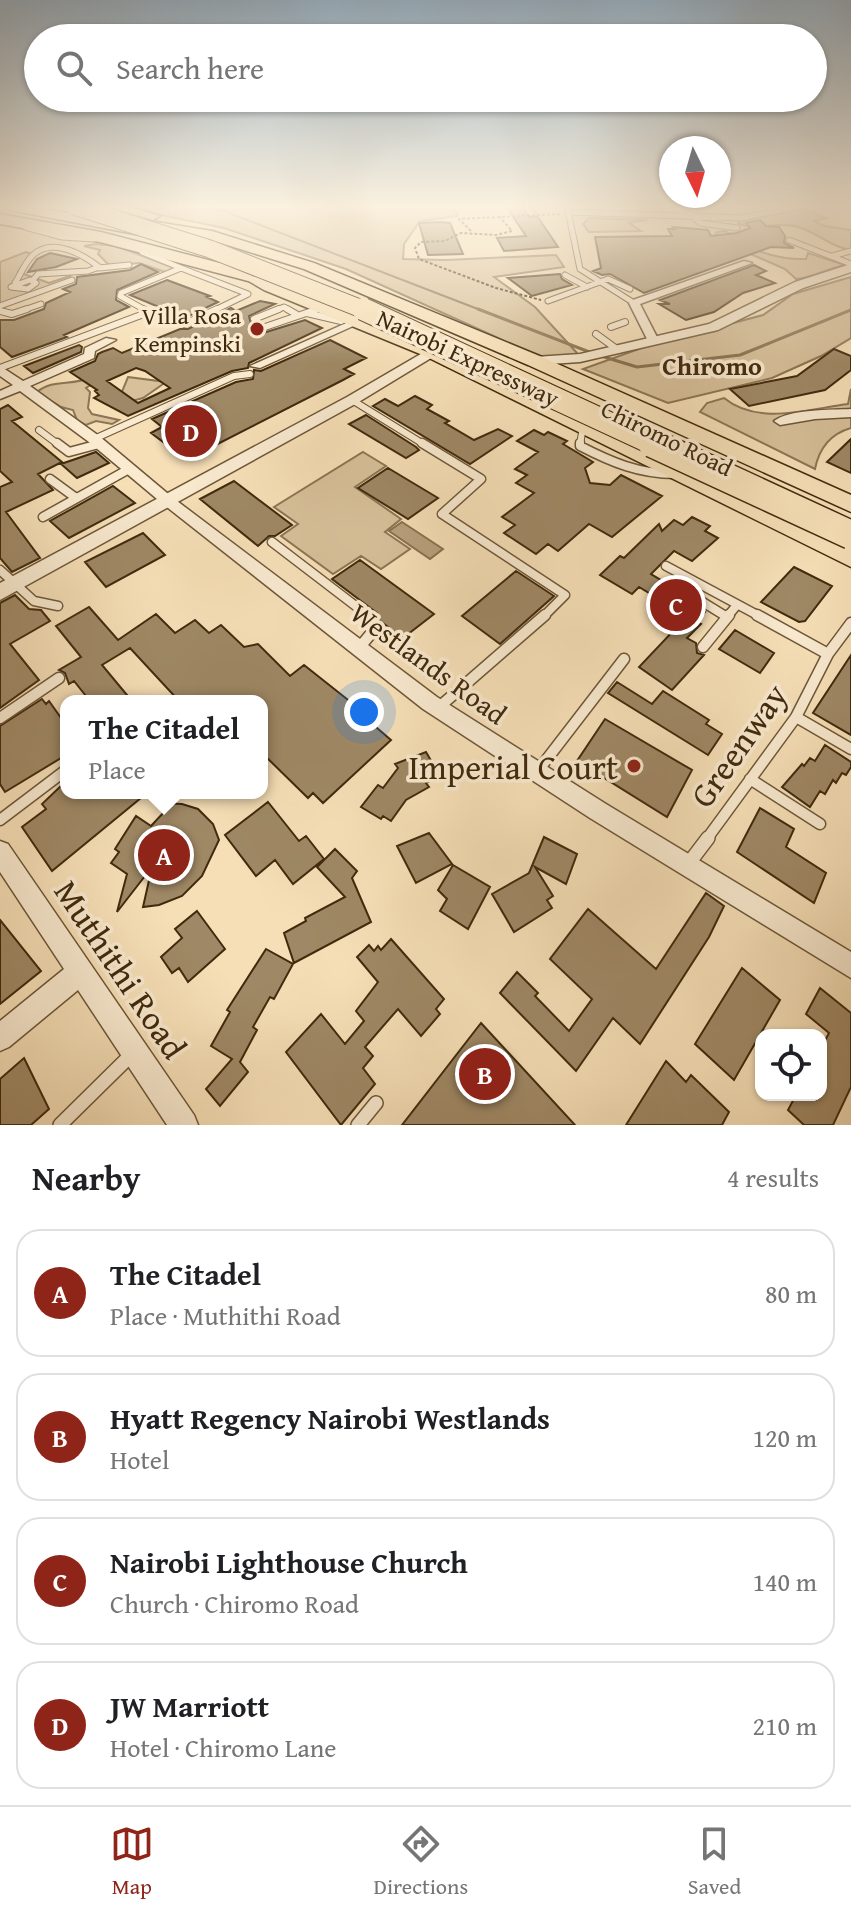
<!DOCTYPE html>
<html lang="en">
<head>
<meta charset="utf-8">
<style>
  :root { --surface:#fff; --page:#f6f6f6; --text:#202124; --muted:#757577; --line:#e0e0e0; --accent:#8f2418 }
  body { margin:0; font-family:"Gentium Book Plus",serif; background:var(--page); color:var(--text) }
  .controls { position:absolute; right:24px; bottom:24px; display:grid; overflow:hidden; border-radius:16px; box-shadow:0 2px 6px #0004 }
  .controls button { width:72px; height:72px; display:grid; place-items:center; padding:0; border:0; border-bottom:2px solid var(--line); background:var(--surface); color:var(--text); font:40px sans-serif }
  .compass { position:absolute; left:659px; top:136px; width:72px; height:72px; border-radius:50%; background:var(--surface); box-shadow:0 2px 6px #0004; rotate:175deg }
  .you { position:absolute; left:364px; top:712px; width:28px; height:28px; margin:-20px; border:6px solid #fff; border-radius:50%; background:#1a73e8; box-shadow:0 0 0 12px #1a73e833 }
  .badge { display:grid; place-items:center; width:52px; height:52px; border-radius:50%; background:var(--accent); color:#fff; font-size:26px; font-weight:700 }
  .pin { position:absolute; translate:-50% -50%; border:4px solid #fff; box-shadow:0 2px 8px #0006 }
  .popup { position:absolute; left:60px; top:695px; width:208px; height:104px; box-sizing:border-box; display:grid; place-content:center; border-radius:16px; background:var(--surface); filter:drop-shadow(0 2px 6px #0005); font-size:26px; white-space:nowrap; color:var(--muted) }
  .popup b { font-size:30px; color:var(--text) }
  .popup::after { content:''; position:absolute; left:50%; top:100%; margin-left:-16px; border:16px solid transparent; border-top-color:var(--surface) }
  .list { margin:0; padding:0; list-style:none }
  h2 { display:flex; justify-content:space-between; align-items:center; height:104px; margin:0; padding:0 32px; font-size:34px }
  h2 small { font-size:26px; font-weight:400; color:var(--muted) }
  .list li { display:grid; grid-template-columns:52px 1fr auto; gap:24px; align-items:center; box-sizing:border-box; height:128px; margin:0 16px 16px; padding:0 16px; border:2px solid var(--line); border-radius:24px }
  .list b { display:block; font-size:30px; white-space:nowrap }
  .list p { margin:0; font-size:26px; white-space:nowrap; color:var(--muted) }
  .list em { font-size:26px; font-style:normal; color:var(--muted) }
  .icon { flex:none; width:44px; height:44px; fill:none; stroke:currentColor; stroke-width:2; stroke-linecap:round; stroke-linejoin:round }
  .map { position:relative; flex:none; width:851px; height:1125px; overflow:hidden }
  .search { position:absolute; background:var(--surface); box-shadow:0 2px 6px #0004; left:24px; right:24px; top:24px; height:88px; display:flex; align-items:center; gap:20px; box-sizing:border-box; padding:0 28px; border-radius:44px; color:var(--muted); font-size:30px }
  .sheet { height:680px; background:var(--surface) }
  nav { display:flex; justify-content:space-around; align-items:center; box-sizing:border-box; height:112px; border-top:2px solid var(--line); background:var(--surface); font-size:22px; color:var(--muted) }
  nav a { display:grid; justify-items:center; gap:4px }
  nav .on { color:var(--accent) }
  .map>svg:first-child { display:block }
  .green { fill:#d7c09a; stroke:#8c7554; stroke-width:2 }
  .water { fill:#b8a17d; stroke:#887150; stroke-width:2 }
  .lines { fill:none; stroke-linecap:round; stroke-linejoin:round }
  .stream-far1 { stroke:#887150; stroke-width:2 }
  .stream { stroke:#887150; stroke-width:3 }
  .building { fill:#9f8865; stroke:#402a0d; stroke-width:2; fill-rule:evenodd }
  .service-far4-casing { stroke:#6e5738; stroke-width:7 }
  .service-far3-casing { stroke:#6e5738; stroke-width:8 }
  .service-far2-casing { stroke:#6e5738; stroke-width:11 }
  .service-far1-casing { stroke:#6e5738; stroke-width:13 }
  .service-casing { stroke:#6e5738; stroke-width:16 }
  .minor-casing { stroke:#6e5738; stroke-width:3 }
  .tertiary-casing { stroke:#6e5738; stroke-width:3 }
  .trunk-casing { stroke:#402a0d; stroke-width:3 }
  .motorway-casing { stroke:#402a0d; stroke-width:3 }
  .path { stroke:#402a0d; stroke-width:2; stroke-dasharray:3 2; stroke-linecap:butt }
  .service-far4 { stroke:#f9ead0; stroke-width:5 }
  .service-far3 { stroke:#f9ead0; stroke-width:6 }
  .service-far2 { stroke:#f9ead0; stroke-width:8 }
  .service-far1 { stroke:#f9ead0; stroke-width:10 }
  .service { stroke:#f9ead0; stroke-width:13 }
  .minor { fill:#f9ead0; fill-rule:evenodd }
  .tertiary { fill:#f9ead0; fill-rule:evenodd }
  .trunk { fill:#f6dfb7; fill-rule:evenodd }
  .motorway { fill:#f6dfb7; fill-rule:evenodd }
  .motorway-bridge-far2-casing { stroke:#402a0d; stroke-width:19; stroke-linecap:butt }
  .motorway-bridge-far1-casing { stroke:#402a0d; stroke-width:24; stroke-linecap:butt }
  .motorway-bridge-casing { stroke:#402a0d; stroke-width:31; stroke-linecap:butt }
  .motorway-bridge-far2 { stroke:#f6dfb7; stroke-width:17 }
  .motorway-bridge-far1 { stroke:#f6dfb7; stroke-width:22 }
  .motorway-bridge { stroke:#f6dfb7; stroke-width:28 }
  .poi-dot { fill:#8f2418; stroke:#f9ead0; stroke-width:3 }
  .labels { text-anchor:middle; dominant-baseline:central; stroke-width:7; stroke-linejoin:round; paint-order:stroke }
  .far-poi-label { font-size:24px; fill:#402a0d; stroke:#f9ead0; text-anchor:end }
  .far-street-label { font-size:24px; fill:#402a0d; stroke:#f9ead0 }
  .far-quarter-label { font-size:26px; font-weight:bold; fill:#402a0d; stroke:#f9ead0 }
  .street-label { font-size:28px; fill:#402a0d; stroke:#f9ead0 }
  .near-street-label { font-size:34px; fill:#402a0d; stroke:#f9ead0 }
  .near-poi-label { font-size:34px; fill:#402a0d; stroke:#f9ead0; text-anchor:end }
</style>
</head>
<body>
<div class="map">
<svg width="851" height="1125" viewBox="0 0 851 1125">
  <rect width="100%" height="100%" fill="#f6dfb7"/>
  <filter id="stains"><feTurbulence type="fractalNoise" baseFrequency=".0025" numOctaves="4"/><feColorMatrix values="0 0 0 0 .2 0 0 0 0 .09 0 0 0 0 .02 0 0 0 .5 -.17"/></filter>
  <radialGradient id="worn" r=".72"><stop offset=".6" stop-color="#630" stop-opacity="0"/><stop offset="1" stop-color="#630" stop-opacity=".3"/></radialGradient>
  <path class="green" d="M118,206h335l5,10 -38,5 -16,23 -1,15 43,1 110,-5 8,12 -70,10 41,30 43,47 -27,8 -205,-93 -122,-41z
    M803,209l23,9 -11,3 9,5 27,4v20c-22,-3 -36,-20 -57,-24 -18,-4 -41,5 -56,-3v-3z
    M589,218l58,2 -18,3 12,8 -52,1 -6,-8z
    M726,231c19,19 53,29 80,28l2,-6 37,12c-17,3 -33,13 -49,14l-11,-10 -71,-31 3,-6z
    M96,244l20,2 58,22 -9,4 -26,-9 -29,3 -12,-12 2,-4 -16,-4z
    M26,252l5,2 -13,18 31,11 21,-7 2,3 -72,25v-42z
    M851,277v61l-30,18 -49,22 -104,25 -85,-34 64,-23 116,-31 30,-21z
    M91,377l3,6 -8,5 4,4 -2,16 4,6 27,6 -7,4 -16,-3 -10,4 -9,-5 -4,-10 -12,-3 -24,-15c17,-14 35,-5 54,-15z
    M128,377l38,5 -23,16 -11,3 -11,-7z
    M851,389v39c-21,6 -32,21 -36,41l-115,-57 7,-9 17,-5c34,28 84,11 124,6z
    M363,452l23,14 -31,21 46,32 -16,13 25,17 -29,20 -20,-13 -28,18 -52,-38 17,-12 -24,-17z"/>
  <path class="water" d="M402,522l41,27 -13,10 -41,-28z"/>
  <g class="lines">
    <path class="stream-far1" d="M211,206l272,105"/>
    <path class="stream" d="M478,309l114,44
      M601,356l36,11 103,-12 111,-45"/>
  </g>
  <path class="building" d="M506,206h16l7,11 8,-1 21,31 -54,4 -7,-13 29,-2z
    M760,220l6,6 13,1 6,9 -1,7 10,5 -23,-1 -127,46 -34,-19 -8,1 -9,-4 8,-3 -6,-31 77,-1 -4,-7h7l-2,-2 35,3 3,6 26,-3 13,-5 -4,-5z
    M441,222l9,1 13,31 -35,1 -9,-32z
    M50,253l27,6 -21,8 -28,5 9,-13z
    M141,264l17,8 -41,18 -1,10 13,7 -65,28 3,2 -55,20 -12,-10v-27h14l30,-11 2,-6 24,-11 -7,-3 13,-5 1,-7 53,-7z
    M754,265l12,6 -10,4 19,8 -32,10 -29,19 -28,8 -27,-16h11l-10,-4z
    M560,274l2,5 10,6 -40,11 -24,-18z
    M167,280l43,16 -3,1 11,5 -33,16 -55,-23z
    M260,301l15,3 -26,12 2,8 10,-1 -2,5 4,5 42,-13 17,8 -73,35 -1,5 -16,3 -104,45 -34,-18 5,-3 -4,-4 2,-1 -27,-18 25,-11 3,-7 4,-2 11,-4 9,5 58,-24h8l43,-21 5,3zM136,368l9,3 25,17 -32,15 -31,-22z
    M330,340l36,18 -22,11 10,5 -11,6 -145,74 -8,-6 -11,6 -28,-21 11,-6 -10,-8 84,-37 17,-3 1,-9 7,1z
    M79,345l3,2 -1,5 -48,21 -9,-7z
    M834,349l17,7v14l-26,20 -76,16 -19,-17 67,-13z
    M415,396l17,9 -5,4 22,12 -4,2 29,17 24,-11 14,7 -42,28 -97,-58 12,-7 13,7z
    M8,405l14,12 -10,4 50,41 -24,12 15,16 -47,22 34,46 -28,14 -12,-14v-71l12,-5 -12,-11v-62z
    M366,415l50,32 3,3 -13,8 -57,-34z
    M534,430l10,5 4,-3 19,9 -4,3 30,18 -8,6 5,15 20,2 11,-10 41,21 -50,41 -23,-13 -31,27 -10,-7 -12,10 -32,-21 11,-8 -13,-8 32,-24 -18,-10 11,-8 -12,-6 23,-17 -21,-11z
    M851,439v34l-24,-11z
    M96,452l13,11 -32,15 -16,-14z
    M388,468l50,30 -30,21 -50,-31z
    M234,481l58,44 -17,11h-6l-11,10 -58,-47z
    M113,486l22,17 -66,35 -19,-17z
    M692,517l18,9 -5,5 13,7 -26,23 -18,-10 -23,23 38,23 3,6 13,9 -9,9 5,3 -14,14 9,5 1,10 7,2 -32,35 -33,-23 37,-39 -17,-11 11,-11 -31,-19 -7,7 -32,-19 20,-19 4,2 35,-34 3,7 12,-11 9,5z
    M143,533l22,22 -59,32 -21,-25z
    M360,560l74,54 -31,24 -23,-17 -3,-8 -45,-34z
    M794,567l38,19 -27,35 -6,1 -38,-20z
    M516,571l38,25 -54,48 -38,-28z
    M15,595l14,14 12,1 9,11 -40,23 29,36 -39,28v-105z
    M89,607l29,33 38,-26 19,19 20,-13 14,13 12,-8 23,22 14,-3 32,32 14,-11 53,42 -2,2 36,31 -68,63 -10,-10 -5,5 -46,-45v-52h-83l-49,-53 -28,17 30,36h-42l-16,-20 -5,3 -4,-11 -6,-3 22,-13 -25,-31z
    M735,630l39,23 -14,20 -41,-24z
    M851,655v80l-38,-22z
    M617,682l35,22 11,-13 46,29 -3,4 16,10 -14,21 -100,-62z
    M42,699l4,5 3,-3 17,24v30l-61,37 -5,-8v-58z
    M605,719l87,51 -25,47 -90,-56z
    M825,745l26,17v5l-5,8 -4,-2 -6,10 -3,-3 -8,14 -5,-3 -10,16 -28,-20 20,-23 2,2 6,-8 5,3z
    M426,752l14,24 -14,7 3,4 -23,13 -15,21 -8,-5 -2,3 -20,-12 17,-22 5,3 15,-20 -3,-4z
    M66,781v12h81l-95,78 -30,-44 24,-18 -4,-5z
    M268,802l31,39 7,-5 18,23 -31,25 -18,-24 -19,16 -31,-41z
    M161,803l21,1 16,5 15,15 6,16 -17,36 -20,20 -23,9 -16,2 9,-40 -35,45 10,-38 -16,-11 8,-11 -4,-3 21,-33 15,10 15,-16z
    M760,808l34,21 -8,18 40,26 -12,30 -77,-51z
    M429,833l23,31 -36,19 -19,-37z
    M544,837l33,17 -11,30 -31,-17 18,29 -6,4 5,8 -38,24 -22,-38 37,-21z
    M335,849l22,22 -5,7 19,44 -77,41 -10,-30 22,-12 -1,-3 40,-21 -28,-30z
    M453,865l37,22 -22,42 -28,-18 7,-12 -9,-9z
    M706,893l18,13 -15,31 -69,107 -27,-26 -37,53 -76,-78 17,-21 21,21 -3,3 34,35 23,-32 -42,-40 38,-50 68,60z
    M197,911l28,38 -37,33 -9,-14 -7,5 -11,-16 21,-19 -7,-9z
    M0,920l41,51 -41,33z
    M391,939l53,60 -8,10 4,5 -19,22 -23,-27 -33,38 8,9 -10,12 12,16 -34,41 -55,-73 35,-38 24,30 19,-23 -8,-10 22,-29 -21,-25 12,-12 5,6 4,-5 3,4z
    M266,949l27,15 -19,35 -4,-2 -17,30 4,3 -17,32 8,10 -28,34 -14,-17 26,-30 -21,-13 19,-34 -3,-2z
    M742,968l38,32 -46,80 -39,-36z
    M820,988l31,25v74l-18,38h-29l-16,-15 8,-15h25v-47l8,-15 -23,-19z
    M481,1023l94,102h-173z
    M24,1058l25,51 -18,16h-31v-46z
    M666,1061l20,21 5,-7 38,37 -7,13h-96z"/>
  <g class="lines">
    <g class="service-far4-casing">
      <path id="service-far4" d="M567,206l13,63 54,34
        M569,212l173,6 59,-12
        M690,214l10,9 37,5
        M25,227l37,10 32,2
        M789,240l62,24
        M142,252l39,16
        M832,256l19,-5
        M99,268l30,-3
        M565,275l22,12
        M30,280l6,3 -8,6 -17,-2z
        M15,283c6,-9 10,-21 18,-28 19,-18 49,-1 66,12l-11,4 -50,3 -5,6
        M548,301l60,-22 22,10
        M0,306l72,-26
        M21,311l20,-7
        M147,311l-27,-15 1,-3 60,-25 67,26 -35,17
        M274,311l10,-4 7,4
        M312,311l9,-3"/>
    </g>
    <g class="service-far3-casing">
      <path id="service-far3" d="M143,309l6,3
        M287,309l9,5
        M0,311l12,3 15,-5
        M149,312l36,12 32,-15
        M307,313l34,8 6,-3
        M254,319l25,-10
        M265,327l53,-18
        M611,327l14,-5
        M596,334l22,16
        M0,368l149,-56
        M352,400l73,45
        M39,430l20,15
        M94,439l140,-63 16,-2
        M96,445l3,-1
        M580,445l3,-19"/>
    </g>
    <g class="service-far2-casing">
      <path id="service-far2" d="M57,443l12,9 30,-8
        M422,443l59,36 -39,35 123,81 -22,22
        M580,443v3c31,16 59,28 95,28
        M50,479l26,19
        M43,517l86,-48
        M272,542l98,75
        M666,566l95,51
        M0,570l34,31 24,5
        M696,598l31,19
        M727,617l10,-12"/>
    </g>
    <g class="service-far1-casing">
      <path id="service-far1" d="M757,615l71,39
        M703,647l26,-32
        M359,648l15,-18 -2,-11 -5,-4
        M438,708l107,-93
        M796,717l55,32
        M0,718l59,-40
        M537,772l87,-113
        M750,779l70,45
        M0,820l66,-50
        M706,840l90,-123 32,-63 23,-31"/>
    </g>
    <g class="service-casing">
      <path id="service" d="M689,863l19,-25
        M60,1125l72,-71
        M358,1125l18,-22"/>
    </g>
    <g class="minor-casing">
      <path id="minor" d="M744,261l8,2 -112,41 19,37 -10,2 -20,-40 1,-2z
        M353,320l9,2 -102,46 -10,-2z
        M106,338l10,2 -21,11 -1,7 -64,28 69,50 74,62 264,199 169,107 245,148v26l-261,-160 -167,-109 -260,-205 -74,-62 -69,-51 -20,8v-8l13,-6 -13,-9v-10l23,15 61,-27 1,-6z
        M851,409v8l-36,2 -35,6 -6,-4c16,-12 56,-11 77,-12z
        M0,841l8,3 186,271 4,10h-31l-89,-135 -69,57 -9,4v-30l64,-52 -64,-97z"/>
    </g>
    <g class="tertiary-casing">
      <path id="tertiary" d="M851,264v8l-48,16 -85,42 -138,32 -45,3 -7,-4 7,-4 45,-3 129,-30 86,-42z
        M431,348l7,4 -2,3 -79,48 -357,197v-17l347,-186z"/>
    </g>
    <g class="trunk-casing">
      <path id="trunk" d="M3,206h26l104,19v-5l5,-1 74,12 102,32 228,94 309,138v17l-323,-147 -224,-96 -99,-31 -60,-10v6l-5,1 -131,-25z
        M104,206h23l33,10 -7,4z
        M226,257l50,27 161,64 414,199v20l-426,-211 -161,-66 -43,-25v-6z"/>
    </g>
    <g class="motorway-casing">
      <path id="motorway" d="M0,214l101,18 157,41 3,4 -9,5 -152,-40 -100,-18z"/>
    </g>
    <path class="path" d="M532,206l4,8
      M499,216l13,15 -16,4 -35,-2 -16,8 -24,1 -6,6 4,11 77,29 45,12
      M471,231l-12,-12 102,-5"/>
    <use href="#service-far4" class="service-far4"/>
    <use href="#service-far3" class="service-far3"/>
    <use href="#service-far2" class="service-far2"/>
    <use href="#service-far1" class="service-far1"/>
    <use href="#service" class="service"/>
    <use href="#minor" class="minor"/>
    <use href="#tertiary" class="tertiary"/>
    <use href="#trunk" class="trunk"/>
    <use href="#motorway" class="motorway"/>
    <g class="motorway-bridge-far2-casing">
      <path id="motorway-bridge-far2" d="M74,206l136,43 157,62"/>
    </g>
    <g class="motorway-bridge-far1-casing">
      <path id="motorway-bridge-far1" d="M363,309l293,136"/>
    </g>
    <g class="motorway-bridge-casing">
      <path id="motorway-bridge" d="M652,443l199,92"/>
    </g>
    <use href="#motorway-bridge-far2" class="motorway-bridge-far2"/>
    <use href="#motorway-bridge-far1" class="motorway-bridge-far1"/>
    <use href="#motorway-bridge" class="motorway-bridge"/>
  </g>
  <linearGradient id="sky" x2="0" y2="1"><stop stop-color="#95acbd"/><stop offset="0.57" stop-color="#fbf1df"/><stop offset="1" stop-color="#fbf1df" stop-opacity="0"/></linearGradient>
  <rect width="851" height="363" fill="url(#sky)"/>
  <g class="poi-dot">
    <circle cx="257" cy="329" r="8"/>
    <circle cx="634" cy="766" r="8"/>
  </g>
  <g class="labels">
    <g class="far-poi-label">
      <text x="241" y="315">Villa Rosa<tspan x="241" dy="28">Kempinski</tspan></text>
    </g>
    <g class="far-street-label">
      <text transform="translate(468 358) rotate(25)">Nairobi Expressway</text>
      <text transform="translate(667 438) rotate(26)">Chiromo Road</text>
    </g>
    <g class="far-quarter-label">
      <text x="712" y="365">Chiromo</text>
    </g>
    <g class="street-label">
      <text transform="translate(429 663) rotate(36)">Westlands Road</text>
    </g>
    <g class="near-street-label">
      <text transform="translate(738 745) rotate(-55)">Greenway</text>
      <text transform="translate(121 969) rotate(56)">Muthithi Road</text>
    </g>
    <g class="near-poi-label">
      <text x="618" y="766">Imperial Court</text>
    </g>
  </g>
  <rect width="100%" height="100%" filter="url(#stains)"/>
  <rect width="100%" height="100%" fill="url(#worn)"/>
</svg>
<div class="controls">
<button><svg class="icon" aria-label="locate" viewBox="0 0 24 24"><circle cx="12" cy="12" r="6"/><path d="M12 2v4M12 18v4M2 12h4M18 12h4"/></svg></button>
</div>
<svg class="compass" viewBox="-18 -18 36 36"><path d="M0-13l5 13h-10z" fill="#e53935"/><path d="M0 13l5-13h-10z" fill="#757577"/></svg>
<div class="you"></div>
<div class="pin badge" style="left:164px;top:855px">A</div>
<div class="popup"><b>The Citadel</b>Place</div>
<div class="pin badge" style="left:485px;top:1074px">B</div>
<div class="pin badge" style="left:676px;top:605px">C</div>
<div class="pin badge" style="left:191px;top:431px">D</div>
<div class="search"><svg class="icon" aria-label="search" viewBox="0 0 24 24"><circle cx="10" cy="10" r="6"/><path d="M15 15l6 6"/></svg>Search here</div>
</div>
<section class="sheet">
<h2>Nearby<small>4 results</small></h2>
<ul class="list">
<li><span class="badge">A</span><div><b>The Citadel</b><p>Place · Muthithi Road</p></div><em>80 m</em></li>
<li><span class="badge">B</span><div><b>Hyatt Regency Nairobi Westlands</b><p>Hotel</p></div><em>120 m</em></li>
<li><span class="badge">C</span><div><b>Nairobi Lighthouse Church</b><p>Church · Chiromo Road</p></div><em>140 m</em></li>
<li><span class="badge">D</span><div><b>JW Marriott</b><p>Hotel · Chiromo Lane</p></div><em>210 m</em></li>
</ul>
</section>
<nav>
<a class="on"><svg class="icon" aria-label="map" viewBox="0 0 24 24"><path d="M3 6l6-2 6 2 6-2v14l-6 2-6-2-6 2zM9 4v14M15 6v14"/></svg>Map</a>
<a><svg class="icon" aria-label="directions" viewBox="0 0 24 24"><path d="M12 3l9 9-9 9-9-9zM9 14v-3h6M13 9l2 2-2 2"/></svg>Directions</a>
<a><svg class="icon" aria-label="saved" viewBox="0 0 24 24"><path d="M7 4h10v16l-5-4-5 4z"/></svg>Saved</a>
</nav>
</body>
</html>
